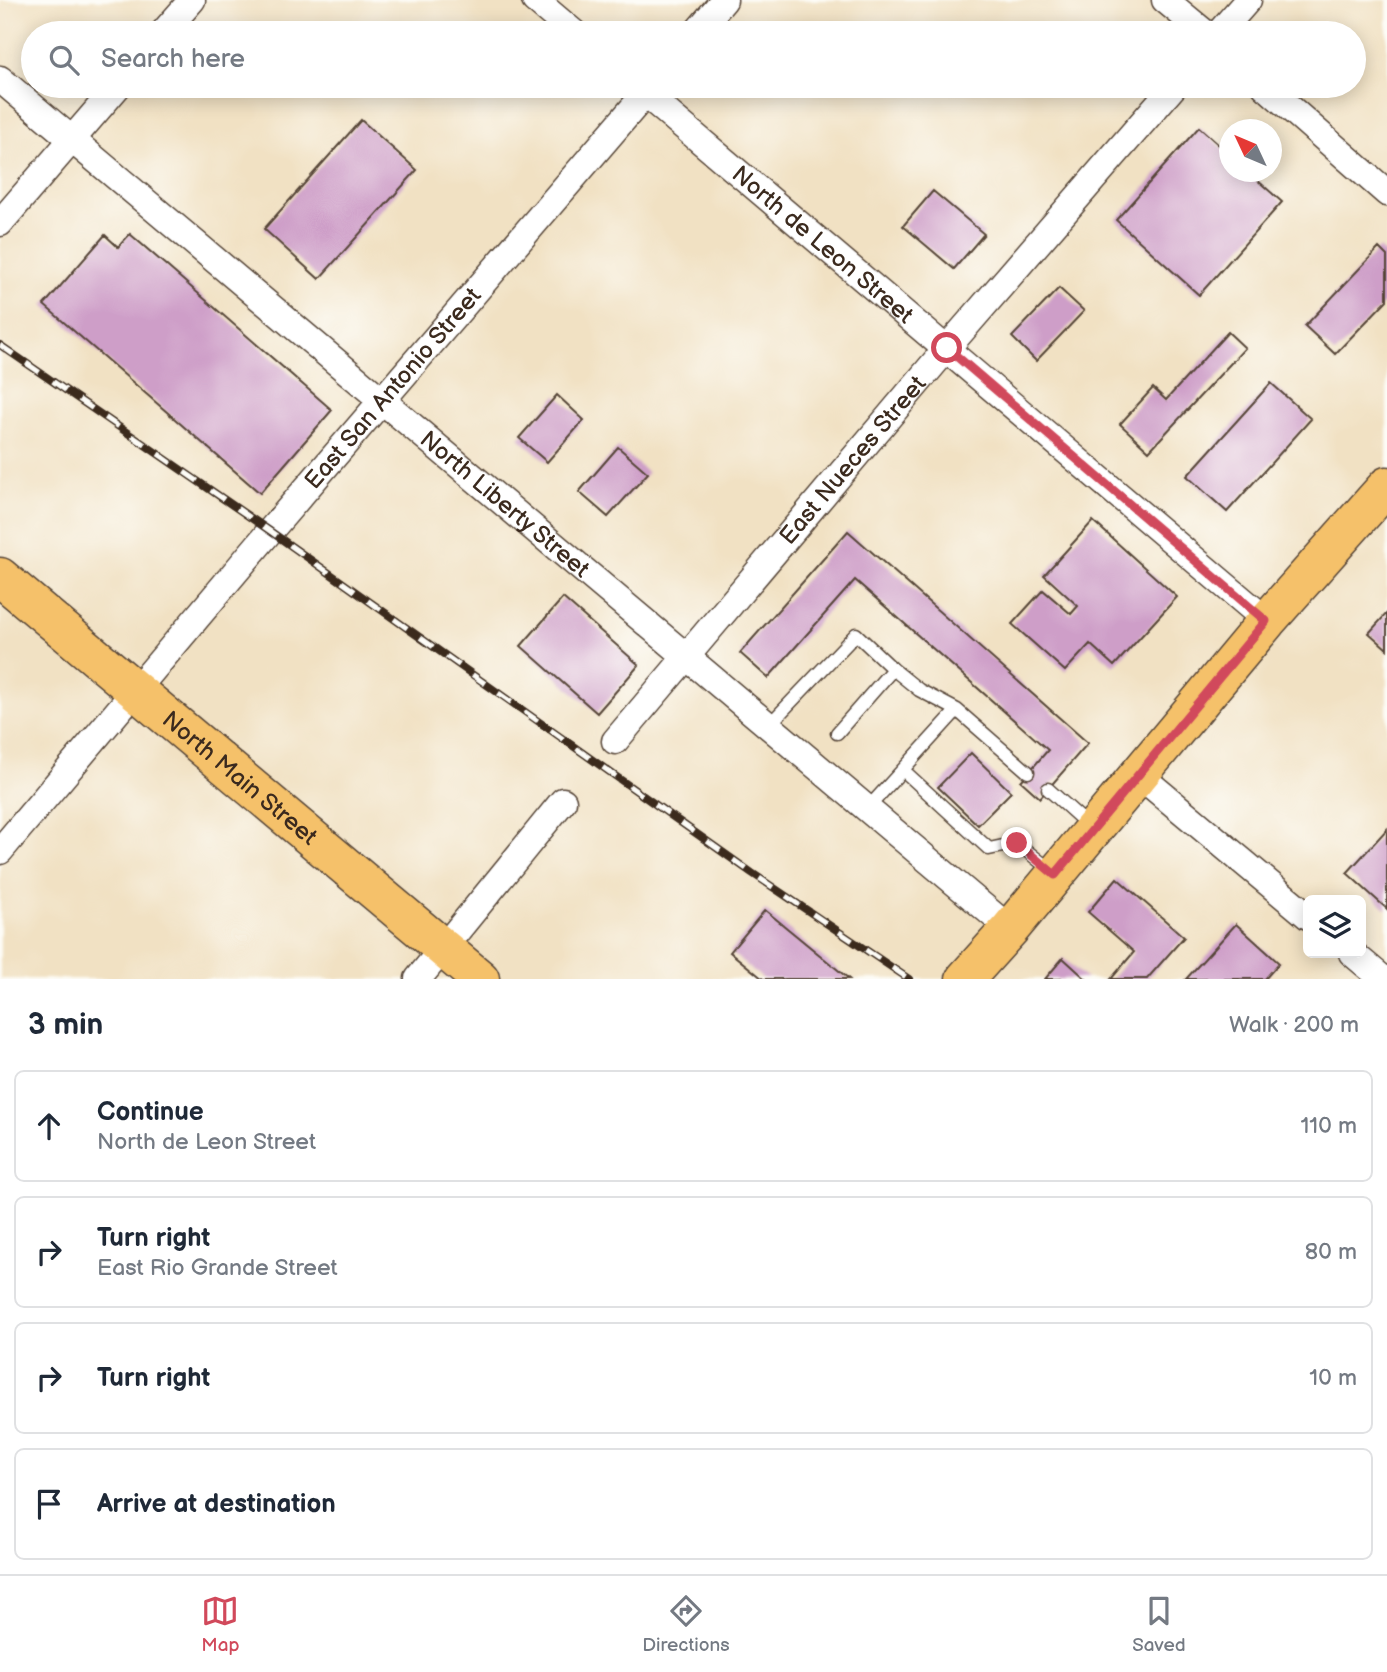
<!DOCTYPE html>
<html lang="en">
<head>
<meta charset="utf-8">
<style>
  :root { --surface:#fff; --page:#f6f6f7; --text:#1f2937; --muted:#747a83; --line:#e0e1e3; --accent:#d1495b }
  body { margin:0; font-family:"Balsamiq Sans",sans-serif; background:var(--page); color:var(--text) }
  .controls { position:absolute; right:21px; bottom:21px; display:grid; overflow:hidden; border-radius:10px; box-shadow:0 4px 18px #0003 }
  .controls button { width:63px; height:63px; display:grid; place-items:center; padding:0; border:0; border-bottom:2px solid var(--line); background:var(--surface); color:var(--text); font:35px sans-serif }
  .compass { position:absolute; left:1219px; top:119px; width:63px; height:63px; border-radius:50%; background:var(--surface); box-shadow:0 4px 18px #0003; rotate:314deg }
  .stop { position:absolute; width:21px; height:21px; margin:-16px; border:5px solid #d1495b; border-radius:50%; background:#fff }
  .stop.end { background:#d1495b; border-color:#fff; box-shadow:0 2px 7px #0008 }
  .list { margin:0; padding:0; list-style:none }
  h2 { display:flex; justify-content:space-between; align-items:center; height:91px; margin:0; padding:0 28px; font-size:30px }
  h2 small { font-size:23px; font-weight:400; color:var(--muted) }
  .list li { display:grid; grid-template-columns:46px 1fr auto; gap:21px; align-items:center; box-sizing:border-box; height:112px; margin:0 14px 14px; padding:0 14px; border:2px solid var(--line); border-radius:10px }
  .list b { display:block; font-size:26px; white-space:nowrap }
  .list p { margin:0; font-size:23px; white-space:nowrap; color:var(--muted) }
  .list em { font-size:23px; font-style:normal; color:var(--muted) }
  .icon { flex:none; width:38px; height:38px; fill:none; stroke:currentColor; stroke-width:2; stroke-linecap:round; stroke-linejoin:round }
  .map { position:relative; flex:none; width:1387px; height:979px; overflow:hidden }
  .search { position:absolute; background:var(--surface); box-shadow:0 4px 18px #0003; left:21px; right:21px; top:21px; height:77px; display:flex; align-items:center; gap:18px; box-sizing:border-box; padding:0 24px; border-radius:38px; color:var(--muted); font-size:26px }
  .sheet { height:595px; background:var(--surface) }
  nav { display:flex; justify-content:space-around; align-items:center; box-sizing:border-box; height:98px; border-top:2px solid var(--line); background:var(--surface); font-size:19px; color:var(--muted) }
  nav a { display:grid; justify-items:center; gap:4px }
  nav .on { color:var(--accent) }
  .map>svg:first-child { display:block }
  .building { fill:#ce9ec8 }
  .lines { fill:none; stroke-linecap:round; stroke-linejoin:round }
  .service-casing { stroke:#564537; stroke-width:15 }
  .minor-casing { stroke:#564537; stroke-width:29 }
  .primary-casing { stroke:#564537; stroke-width:41 }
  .service { stroke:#fff; stroke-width:12 }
  .minor { stroke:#fff; stroke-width:26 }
  .primary { stroke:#f5c16b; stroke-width:38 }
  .rail-casing { stroke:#3b2a1e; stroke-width:8 }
  .rail { stroke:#fdfcf7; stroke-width:5; stroke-dasharray:16; stroke-linecap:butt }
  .route { stroke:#d1495b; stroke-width:9 }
  .labels { text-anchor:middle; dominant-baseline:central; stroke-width:7; stroke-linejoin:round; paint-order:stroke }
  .street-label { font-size:24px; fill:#3b2a1e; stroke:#fdfcf7 }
</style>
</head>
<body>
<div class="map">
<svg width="1387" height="979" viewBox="0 0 1387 979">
  <rect width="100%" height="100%" fill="#fdfcf7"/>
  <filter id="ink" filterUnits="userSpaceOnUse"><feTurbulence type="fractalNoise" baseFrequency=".0143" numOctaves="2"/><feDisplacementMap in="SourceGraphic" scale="14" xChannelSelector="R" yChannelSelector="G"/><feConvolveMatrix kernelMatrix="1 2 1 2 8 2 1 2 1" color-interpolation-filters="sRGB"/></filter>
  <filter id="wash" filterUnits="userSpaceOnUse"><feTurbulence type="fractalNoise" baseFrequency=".00686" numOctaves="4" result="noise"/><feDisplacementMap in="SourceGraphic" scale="28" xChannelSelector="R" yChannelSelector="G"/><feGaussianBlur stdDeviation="1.57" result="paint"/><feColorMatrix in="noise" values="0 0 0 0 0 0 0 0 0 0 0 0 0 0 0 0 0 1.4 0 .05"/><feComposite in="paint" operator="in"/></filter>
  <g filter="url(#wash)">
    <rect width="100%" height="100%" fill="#f1e1c3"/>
    <g id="blocks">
      <path class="building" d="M361,120l56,50 -98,109 -55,-50z
        M1199,127l31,28v17h18l34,30 -83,93 -83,-75z
        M933,191l51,43 -30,35 -51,-43z
        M130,234l202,176 -72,83 -216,-188 61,-70 13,12z
        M1379,248l8,8v44l-52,54 -30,-28z
        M1059,288l25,23 -48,50 -24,-24z
        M1228,332l17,16 -96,103 -29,-27 33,-36 13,12z
        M1271,383l40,36 -84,93 -40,-36z
        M557,395l27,25 -37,42 -28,-24z
        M618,447l30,26 -40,44 -29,-25z
        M1093,521l84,76 -63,69 -24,-22 -25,27 -53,-47 31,-34 28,24 7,-8 -34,-31z
        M848,531l240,212 -48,55 -19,-17 27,-31 -193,-170 -87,98 -28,-25z
        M563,598l76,67 -42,48 -76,-67z
        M1387,613v36l-18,-16z
        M971,753l40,39 -33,33 -40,-38z
        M1387,829v80l-40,-36z
        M1117,878l67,59 -37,42h-36l23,-27 -46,-40z
        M765,910l84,69h-86l-33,-27z
        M1236,924l43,39 -14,16h-79z
        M1063,958l23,21h-41z"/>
    </g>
  </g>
  <g filter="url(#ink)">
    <use href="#blocks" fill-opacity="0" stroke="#564537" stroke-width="2"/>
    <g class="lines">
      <g class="service-casing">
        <path id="service" d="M957,710l71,62
          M768,726l88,-92 37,35 -56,64
          M903,770l86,79 28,-6 36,29
          M1048,789l41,37
          M867,809l90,-99 -38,-20 -26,-21"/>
      </g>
      <g class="minor-casing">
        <g id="minor">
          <path d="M535,0l39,33"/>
          <path d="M1165,0l40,33"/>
          <path d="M163,33l29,-33"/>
          <path d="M696,33l28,-33"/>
          <path d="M1219,33l29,-33"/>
          <path id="s1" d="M0,79l1010,850"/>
          <path id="s2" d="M636,86l631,535"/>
          <path d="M1265,86l122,107"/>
          <path d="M0,223l118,-137"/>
          <path id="s3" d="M615,741l332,-393 227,-262"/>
          <path d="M1139,775l169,141"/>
          <path id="s4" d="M0,851l270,-320 382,-445"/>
          <path d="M1352,953l31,26"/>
          <path d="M418,979l145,-178"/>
        </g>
      </g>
      <g class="primary-casing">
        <g id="primary">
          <path id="s5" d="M0,577l480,402"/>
          <path d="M965,979l45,-50 257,-308 120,-135"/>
        </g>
      </g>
      <use href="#service" class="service"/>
      <use href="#minor" class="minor"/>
      <use href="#primary" class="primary"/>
      <g class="rail-casing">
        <path id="rail" d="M0,345l270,186 482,342 157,106"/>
      </g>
      <use href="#rail" class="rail"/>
    </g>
  </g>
  <g class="lines" filter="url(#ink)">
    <path class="route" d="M947,348l319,273 -211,254 -38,-32"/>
  </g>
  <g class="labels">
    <g class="street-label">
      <text stroke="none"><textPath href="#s2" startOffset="245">North de Leon Street</textPath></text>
      <text stroke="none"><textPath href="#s4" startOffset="607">East San Antonio Street</textPath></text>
      <text stroke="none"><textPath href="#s3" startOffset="368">East Nueces Street</textPath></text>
      <text stroke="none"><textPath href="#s1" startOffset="660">North Liberty Street</textPath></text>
      <text stroke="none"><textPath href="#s5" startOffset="313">North Main Street</textPath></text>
    </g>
  </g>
</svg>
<div class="controls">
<button><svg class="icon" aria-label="layers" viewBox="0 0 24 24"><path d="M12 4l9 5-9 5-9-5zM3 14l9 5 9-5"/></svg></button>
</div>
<svg class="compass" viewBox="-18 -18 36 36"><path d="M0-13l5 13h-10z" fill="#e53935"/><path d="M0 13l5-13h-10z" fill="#747a83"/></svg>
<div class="stop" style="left:947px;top:348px"></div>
<div class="stop end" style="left:1017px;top:843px"></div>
<div class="search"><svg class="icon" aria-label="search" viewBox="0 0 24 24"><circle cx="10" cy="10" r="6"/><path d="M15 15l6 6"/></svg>Search here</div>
</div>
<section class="sheet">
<h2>3 min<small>Walk · 200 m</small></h2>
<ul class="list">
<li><svg class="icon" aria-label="ahead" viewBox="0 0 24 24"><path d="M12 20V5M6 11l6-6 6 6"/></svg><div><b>Continue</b><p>North de Leon Street</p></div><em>110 m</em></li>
<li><svg class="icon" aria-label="right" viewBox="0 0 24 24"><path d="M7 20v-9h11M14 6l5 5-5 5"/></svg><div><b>Turn right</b><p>East Rio Grande Street</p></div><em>80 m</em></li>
<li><svg class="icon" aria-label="right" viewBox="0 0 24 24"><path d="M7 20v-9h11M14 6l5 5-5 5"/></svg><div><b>Turn right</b></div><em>10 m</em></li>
<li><svg class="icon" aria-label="arrive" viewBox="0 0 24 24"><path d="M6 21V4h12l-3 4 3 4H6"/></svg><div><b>Arrive at destination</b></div></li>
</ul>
</section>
<nav>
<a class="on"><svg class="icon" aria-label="map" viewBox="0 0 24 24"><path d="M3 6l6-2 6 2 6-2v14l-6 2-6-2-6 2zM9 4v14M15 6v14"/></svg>Map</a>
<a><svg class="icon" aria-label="directions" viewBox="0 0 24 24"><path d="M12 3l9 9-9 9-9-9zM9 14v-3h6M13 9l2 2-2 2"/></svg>Directions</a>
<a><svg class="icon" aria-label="saved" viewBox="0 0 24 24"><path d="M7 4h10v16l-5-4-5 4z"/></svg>Saved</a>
</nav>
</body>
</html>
